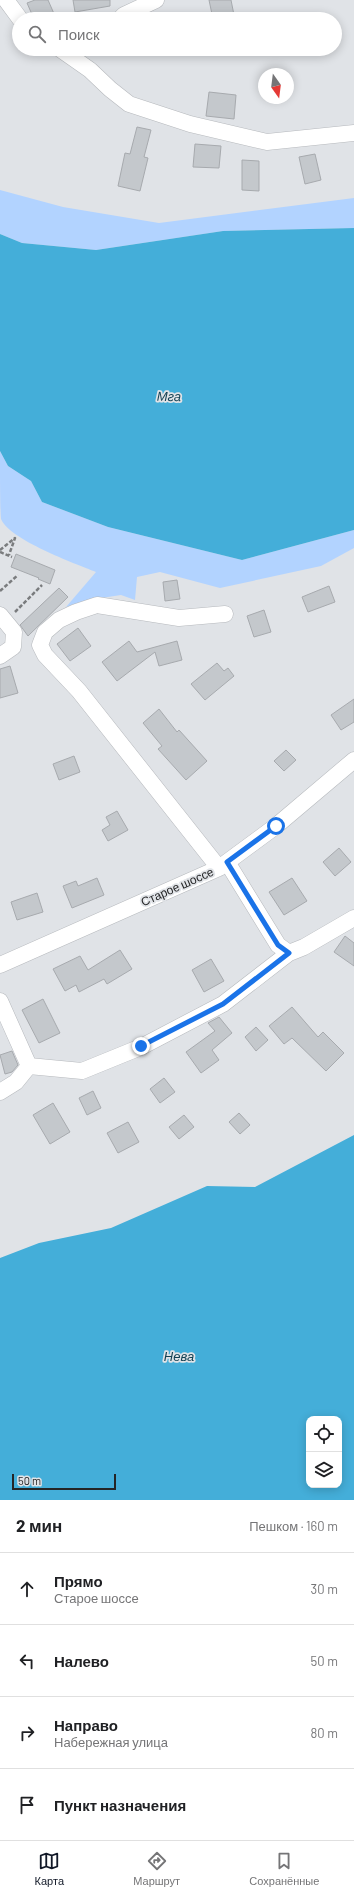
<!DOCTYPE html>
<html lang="ru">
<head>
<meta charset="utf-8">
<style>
  :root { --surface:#fff; --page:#f2f2f2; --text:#202124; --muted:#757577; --line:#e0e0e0; --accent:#111827 }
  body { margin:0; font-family:Barlow,sans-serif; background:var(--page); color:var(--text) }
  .controls { position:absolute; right:12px; bottom:12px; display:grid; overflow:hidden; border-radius:8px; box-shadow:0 2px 10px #0003 }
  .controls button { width:36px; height:36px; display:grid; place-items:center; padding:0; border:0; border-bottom:1px solid var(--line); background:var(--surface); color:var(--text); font:20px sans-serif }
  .compass { position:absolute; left:258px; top:68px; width:36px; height:36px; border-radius:50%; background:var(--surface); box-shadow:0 2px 10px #0003; rotate:166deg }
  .scale { position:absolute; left:12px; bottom:10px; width:104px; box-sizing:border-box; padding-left:4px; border:2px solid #242526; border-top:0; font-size:11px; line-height:14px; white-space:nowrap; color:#242526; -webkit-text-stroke:3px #e0e3e7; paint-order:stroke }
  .stop { position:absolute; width:12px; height:12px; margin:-9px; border:3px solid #1a73e8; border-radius:50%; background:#fff }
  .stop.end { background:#1a73e8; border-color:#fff; box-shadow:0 1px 4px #0008 }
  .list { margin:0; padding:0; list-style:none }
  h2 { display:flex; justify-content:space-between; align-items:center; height:52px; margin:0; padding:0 16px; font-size:17px }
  h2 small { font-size:13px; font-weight:400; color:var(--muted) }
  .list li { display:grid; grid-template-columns:26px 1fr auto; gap:12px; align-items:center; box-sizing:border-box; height:72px; padding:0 16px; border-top:1px solid var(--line) }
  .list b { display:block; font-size:15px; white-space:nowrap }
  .list p { margin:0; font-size:13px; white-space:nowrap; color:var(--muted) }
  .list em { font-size:13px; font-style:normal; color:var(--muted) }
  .icon { flex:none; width:22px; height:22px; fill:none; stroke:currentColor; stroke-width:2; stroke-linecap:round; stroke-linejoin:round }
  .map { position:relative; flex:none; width:354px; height:1500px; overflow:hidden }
  .search { position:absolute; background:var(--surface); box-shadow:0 2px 10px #0003; left:12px; right:12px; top:12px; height:44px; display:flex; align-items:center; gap:10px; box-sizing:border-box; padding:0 14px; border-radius:22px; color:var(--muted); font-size:15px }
  .sheet { height:340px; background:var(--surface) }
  nav { display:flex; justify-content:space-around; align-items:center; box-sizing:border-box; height:56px; border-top:1px solid var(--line); background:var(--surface); font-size:11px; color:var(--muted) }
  nav a { display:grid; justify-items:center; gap:2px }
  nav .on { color:var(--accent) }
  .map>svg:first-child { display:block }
  .green { fill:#b2d3ff }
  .water { fill:#44aed9; fill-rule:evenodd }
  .building { fill:#c4c8cc; stroke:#a7aaae }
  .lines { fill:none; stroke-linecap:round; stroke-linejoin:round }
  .minor-casing { stroke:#b6b9bd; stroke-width:17 }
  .path { stroke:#7a7c7e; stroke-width:2.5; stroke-dasharray:4 2; stroke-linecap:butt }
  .minor { stroke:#fff; stroke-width:16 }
  .route { stroke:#1a73e8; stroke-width:5 }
  .labels { text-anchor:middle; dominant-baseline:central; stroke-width:3.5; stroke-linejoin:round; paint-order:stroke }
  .street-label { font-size:12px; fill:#242526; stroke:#e0e3e7 }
  .water-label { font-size:13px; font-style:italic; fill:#113f51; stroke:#e0e3e7 }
</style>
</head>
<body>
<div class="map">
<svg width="354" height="1500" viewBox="0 0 354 1500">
  <rect width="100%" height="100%" fill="#e0e3e7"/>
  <path class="green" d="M0,190l63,17 96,16 195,-25v30l-131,3 -127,19 -74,-7 -22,-9z
    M0,451l8,15 23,15 11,21 66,25 134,33 112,-30v18l-33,18 -101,22 -60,-16 -23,5 -2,23 -14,-5 -33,5 -22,7 30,-35c-22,-9 -86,-32 -95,-53 -1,-7 -1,-57 -1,-68z"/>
  <path class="water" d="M354,228v302l-112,30 -134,-33 -66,-25 -11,-21 -23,-15 -8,-15v-217l22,9 74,7 127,-19z
    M354,1135v365h-354v-242l39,-15 72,-15 96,-42 48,1zM309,1419h30v66h-30z"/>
  <path class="building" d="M35,0h13l7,16 -6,3h-15l-7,-16z
    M73,0h37v6l-35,6z
    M209,0h22l3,15 -21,4z
    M209,92l27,3 -2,24 -28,-3z
    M137,127l14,3 -7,27 4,1 -8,33 -22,-5 7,-33 5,1z
    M195,144l26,2 -2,22 -26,-1z
    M315,154l6,26 -16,4 -6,-27z
    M242,160l17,1v30l-17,-1z
    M16,554l39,16 -5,14 -12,-5 1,-1 -28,-11z
    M177,580l3,19 -15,2 -2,-19z
    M329,586l6,16 -27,10 -6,-15z
    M59,588l9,9 -40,39 -8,-11z
    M264,610l7,22 -17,5 -7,-21z
    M78,628l13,18 -21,15 -13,-17z
    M129,641l8,11 40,-11 5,19 -23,6 -4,-14 -38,29 -15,-19z
    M217,663l7,8 4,-3 6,8 -29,24 -14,-16z
    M10,666l8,27 -18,5v-29z
    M354,699v23l-13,8 -10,-15z
    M159,709l18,23 2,-2 28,31 -21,19 -28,-31 4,-3 -19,-23z
    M286,750l10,10 -12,11 -10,-10z
    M74,756l6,16 -21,8 -6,-16z
    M117,811l11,19 -20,11 -6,-11 8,-5 -4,-8z
    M339,848l12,14 -16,14 -12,-14z
    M97,878l7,17 -32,13 -9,-22 13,-5 2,5z
    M292,878l15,23 -23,14 -15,-23z
    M37,893l6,19 -26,8 -6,-18z
    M345,936l9,7v23l-20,-14z
    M120,950l12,19 -25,15 -3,-5 -25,13 -3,-7 -11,6 -12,-22 27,-13 8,14z
    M211,959l13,22 -20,11 -12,-22z
    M43,999l17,34 -21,10 -17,-33z
    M292,1007l26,30 5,-5 21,21 -18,18 -34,-33 -8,6 -15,-18z
    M219,1017l13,16 -20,17 7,10 -18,13 -15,-21 29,-21 -7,-8z
    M256,1027l12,13 -12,11 -11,-14z
    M12,1051l6,14 -6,7 -7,2 -5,-19z
    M164,1078l11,14 -15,11 -10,-14z
    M93,1091l8,17 -14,7 -8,-17z
    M53,1103l17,29 -20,12 -17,-29z
    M239,1113l11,12 -10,9 -11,-12z
    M184,1115l10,12 -15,12 -10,-12z
    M128,1122l11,20 -21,11 -11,-20z"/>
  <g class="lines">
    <g class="minor-casing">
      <path id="minor" d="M6,0l14,19
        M120,19l4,-4 32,-15
        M60,49l30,21 20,19 19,15 61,20 77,18 87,-9
        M0,615l14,17 -1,15 -13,9
        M227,862l51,83 11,8
        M219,868l-140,-177 -34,-36 -5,-10 5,-13 14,-12 17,-8 21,-7 82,13 46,-4
        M0,965l219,-97 57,-42 78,-66
        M0,1001l29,65
        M29,1066l53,5 59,-24 82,-43 66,-51 15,-6 50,-29
        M0,1092l16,-10 13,-16"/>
    </g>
    <path class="path" d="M0,550l15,-12 -6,17
      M0,552l12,5
      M0,591l18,-16
      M15,612l27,-27"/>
    <use href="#minor" class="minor"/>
  </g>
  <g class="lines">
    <path class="route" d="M141,1046l82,-42 66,-51 -11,-8 -51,-83 49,-36"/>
  </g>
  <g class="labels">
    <g class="street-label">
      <text transform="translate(177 886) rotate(-24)">Старое шоссе</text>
    </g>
    <g class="water-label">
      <text transform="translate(169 396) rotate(1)">Мга</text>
      <text x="179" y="1356">Нева</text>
    </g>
  </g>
</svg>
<div class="controls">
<button><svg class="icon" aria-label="locate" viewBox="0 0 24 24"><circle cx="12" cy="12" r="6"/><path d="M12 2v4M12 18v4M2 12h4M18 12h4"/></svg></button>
<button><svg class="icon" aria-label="layers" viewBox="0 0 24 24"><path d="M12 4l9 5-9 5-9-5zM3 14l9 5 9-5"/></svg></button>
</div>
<svg class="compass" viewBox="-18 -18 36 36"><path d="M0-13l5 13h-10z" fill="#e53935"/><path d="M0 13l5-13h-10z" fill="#757577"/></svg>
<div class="scale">50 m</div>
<div class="stop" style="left:276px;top:826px"></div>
<div class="stop end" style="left:141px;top:1046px"></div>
<div class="search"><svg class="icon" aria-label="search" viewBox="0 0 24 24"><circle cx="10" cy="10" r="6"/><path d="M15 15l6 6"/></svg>Поиск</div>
</div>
<section class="sheet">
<h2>2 мин<small>Пешком · 160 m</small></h2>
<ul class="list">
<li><svg class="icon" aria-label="ahead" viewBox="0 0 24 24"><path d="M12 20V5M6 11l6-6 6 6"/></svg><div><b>Прямо</b><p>Старое шоссе</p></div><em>30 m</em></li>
<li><svg class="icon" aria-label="left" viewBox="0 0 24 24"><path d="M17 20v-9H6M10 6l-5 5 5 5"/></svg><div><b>Налево</b></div><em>50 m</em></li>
<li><svg class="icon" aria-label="right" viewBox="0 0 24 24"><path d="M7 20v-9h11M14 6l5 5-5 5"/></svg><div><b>Направо</b><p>Набережная улица</p></div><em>80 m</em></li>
<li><svg class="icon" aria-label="arrive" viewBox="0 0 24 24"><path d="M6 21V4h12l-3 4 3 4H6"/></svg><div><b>Пункт назначения</b></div></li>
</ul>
</section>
<nav>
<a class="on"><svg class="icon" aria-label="map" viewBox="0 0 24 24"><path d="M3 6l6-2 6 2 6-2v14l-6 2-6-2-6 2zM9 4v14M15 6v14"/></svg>Карта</a>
<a><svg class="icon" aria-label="directions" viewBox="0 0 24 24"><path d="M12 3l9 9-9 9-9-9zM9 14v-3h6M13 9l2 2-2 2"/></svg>Маршрут</a>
<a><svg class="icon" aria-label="saved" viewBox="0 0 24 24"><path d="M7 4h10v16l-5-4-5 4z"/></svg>Сохранённые</a>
</nav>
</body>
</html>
